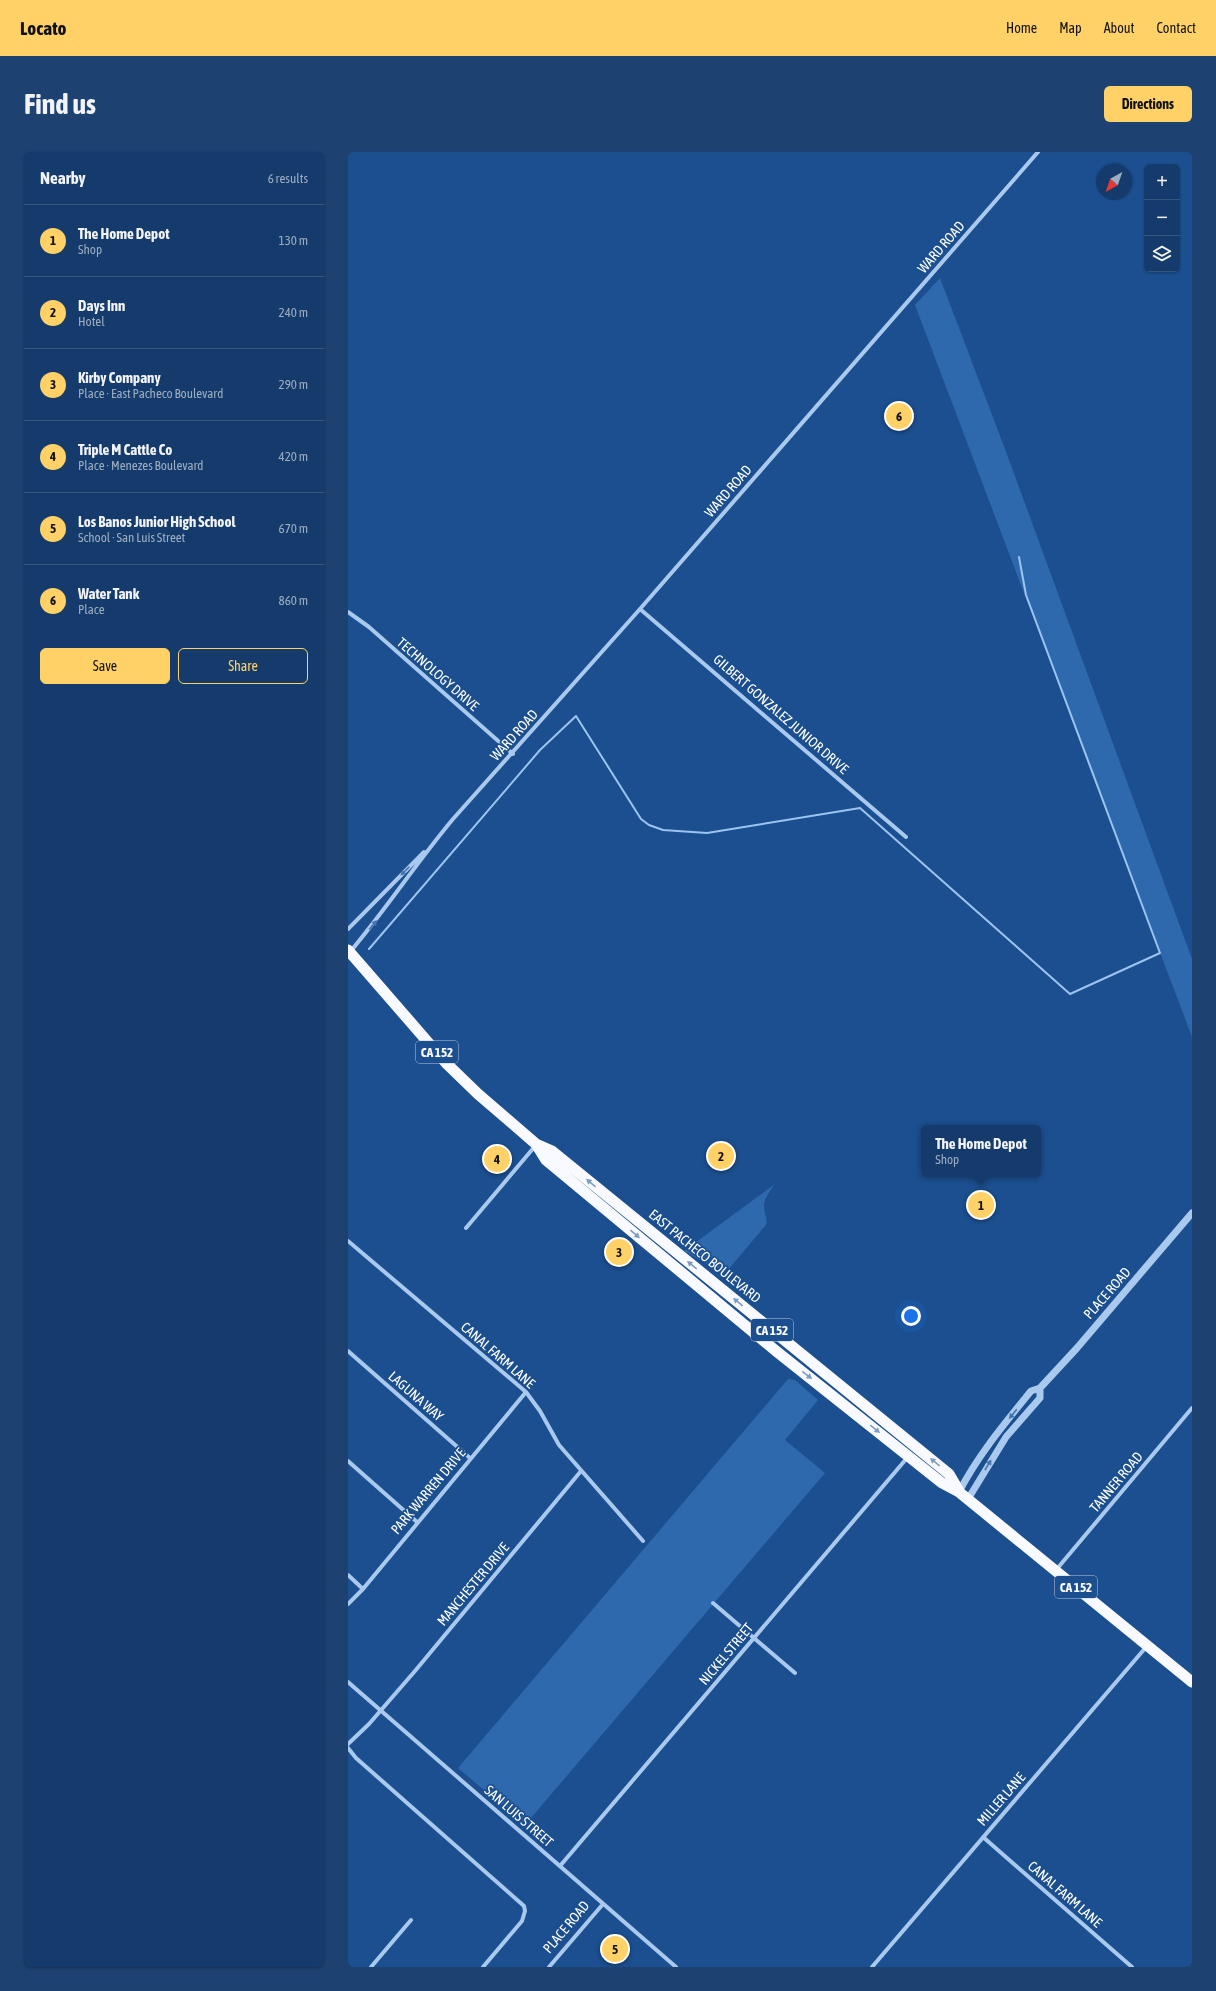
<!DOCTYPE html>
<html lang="en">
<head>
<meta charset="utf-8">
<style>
  :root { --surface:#143b6b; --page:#1d4271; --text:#f1f3f6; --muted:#9dadc1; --line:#33557e; --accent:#ffd166 }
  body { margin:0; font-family:"Asap Condensed",sans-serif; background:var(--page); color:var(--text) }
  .controls { position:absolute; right:12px; top:12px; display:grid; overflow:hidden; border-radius:6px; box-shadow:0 1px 3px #0004 }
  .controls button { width:36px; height:36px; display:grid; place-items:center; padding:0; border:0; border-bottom:1px solid var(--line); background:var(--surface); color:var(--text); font:20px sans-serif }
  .compass { position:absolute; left:748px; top:12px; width:36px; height:36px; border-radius:50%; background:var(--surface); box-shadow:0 1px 3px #0004; rotate:220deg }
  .you { position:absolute; left:563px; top:1164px; width:14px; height:14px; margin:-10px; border:3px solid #fff; border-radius:50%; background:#1a73e8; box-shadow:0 0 0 6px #1a73e833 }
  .badge { display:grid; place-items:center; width:26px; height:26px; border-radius:50%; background:var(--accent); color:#111; font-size:13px; font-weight:700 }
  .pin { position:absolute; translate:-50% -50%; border:2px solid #fff; box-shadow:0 1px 4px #0006 }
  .popup { position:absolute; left:573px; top:973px; width:120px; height:52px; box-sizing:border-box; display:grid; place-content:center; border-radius:6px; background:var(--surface); filter:drop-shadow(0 1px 3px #0005); font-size:13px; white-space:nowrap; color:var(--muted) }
  .popup b { font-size:15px; color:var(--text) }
  .popup::after { content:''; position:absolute; left:50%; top:100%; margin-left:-8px; border:8px solid transparent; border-top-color:var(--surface) }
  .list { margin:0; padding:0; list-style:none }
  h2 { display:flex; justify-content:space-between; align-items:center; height:52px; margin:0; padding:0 16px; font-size:17px }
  h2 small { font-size:13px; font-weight:400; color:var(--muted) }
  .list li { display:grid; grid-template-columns:26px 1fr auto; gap:12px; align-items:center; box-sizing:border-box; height:72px; padding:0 16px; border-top:1px solid var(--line) }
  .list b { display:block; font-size:15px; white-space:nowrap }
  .list p { margin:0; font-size:13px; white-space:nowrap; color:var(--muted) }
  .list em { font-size:13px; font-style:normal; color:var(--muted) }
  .actions { display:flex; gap:8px; padding:12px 16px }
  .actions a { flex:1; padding:9px 0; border:1px solid var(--accent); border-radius:6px; text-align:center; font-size:14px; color:var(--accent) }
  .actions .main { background:var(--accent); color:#111 }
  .icon { flex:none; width:22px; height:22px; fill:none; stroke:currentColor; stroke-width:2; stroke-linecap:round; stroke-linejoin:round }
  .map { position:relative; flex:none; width:844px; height:1815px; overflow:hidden; border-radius:6px }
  header { display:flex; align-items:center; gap:24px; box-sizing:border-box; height:56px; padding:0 20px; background:var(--accent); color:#111 }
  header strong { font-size:19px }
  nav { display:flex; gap:22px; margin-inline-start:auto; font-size:14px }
  .intro { display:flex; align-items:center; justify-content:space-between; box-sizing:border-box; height:96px; padding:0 24px }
  h1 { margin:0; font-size:28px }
  .button { padding:10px 18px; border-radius:6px; background:var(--accent); color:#111; font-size:14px; font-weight:700 }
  main { display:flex; gap:24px; padding:0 24px }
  aside { flex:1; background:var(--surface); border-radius:6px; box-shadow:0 1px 3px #0004 }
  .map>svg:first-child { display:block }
  .green { fill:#2e69ad }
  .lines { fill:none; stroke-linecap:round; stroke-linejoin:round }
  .stream { stroke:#9cc4f0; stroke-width:2 }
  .minor { stroke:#a9c9ee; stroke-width:4 }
  .tertiary { stroke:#a9c9ee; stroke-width:7 }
  .trunk { stroke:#f8faff; stroke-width:11 }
  .oneway { fill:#4674ac }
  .oneway2 { fill:#7e9cc1 }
  .labels { text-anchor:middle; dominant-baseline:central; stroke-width:3.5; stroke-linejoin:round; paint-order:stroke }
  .shield { fill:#1b4f8f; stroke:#bbcadd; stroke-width:1 }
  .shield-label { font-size:13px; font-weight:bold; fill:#fff }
  .street-label { font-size:14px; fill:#fff; stroke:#1b4f8f }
</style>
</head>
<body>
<header>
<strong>Locato</strong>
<nav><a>Home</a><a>Map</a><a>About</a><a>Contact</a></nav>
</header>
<div class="intro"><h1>Find us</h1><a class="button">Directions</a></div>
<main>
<aside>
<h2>Nearby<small>6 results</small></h2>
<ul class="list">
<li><span class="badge">1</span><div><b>The Home Depot</b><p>Shop</p></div><em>130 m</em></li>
<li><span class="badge">2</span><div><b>Days Inn</b><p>Hotel</p></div><em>240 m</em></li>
<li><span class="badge">3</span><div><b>Kirby Company</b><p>Place · East Pacheco Boulevard</p></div><em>290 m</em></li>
<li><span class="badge">4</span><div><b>Triple M Cattle Co</b><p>Place · Menezes Boulevard</p></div><em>420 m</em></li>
<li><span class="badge">5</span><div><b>Los Banos Junior High School</b><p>School · San Luis Street</p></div><em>670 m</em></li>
<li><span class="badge">6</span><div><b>Water Tank</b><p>Place</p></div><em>860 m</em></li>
</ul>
<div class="actions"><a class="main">Save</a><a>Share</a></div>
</aside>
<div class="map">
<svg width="844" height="1815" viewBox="0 0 844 1815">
  <rect width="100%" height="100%" fill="#1b4f8f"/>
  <path class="green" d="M592,126l65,171 187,510v78l-277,-732z
    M427,1032c-4,6 -11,14 -11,22 0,7 4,12 2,19l-39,46 -6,1 -37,-21z
    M440,1227l7,1 23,20 -33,40 40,33 -300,352 -67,-57z"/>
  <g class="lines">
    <path class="stream" d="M21,797l171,-199 36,-34 65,103 8,6 14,5 44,3 153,-25 210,186 90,-41 -134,-358 -7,-38"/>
    <path class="minor" d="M292,457l266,228
      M0,460l21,15 144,127
      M0,777l76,-77
      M2,800c36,-43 67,-90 103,-133l187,-210 398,-457
      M118,1076l70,-83
      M0,1089l178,151 14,19 19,34 84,96
      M0,1199l122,107
      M0,1309l69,61
      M708,1418l136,-162
      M0,1423l15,14
      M365,1451l82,70
      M0,1452l15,-15 163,-197
      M0,1530l328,285
      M0,1592l21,-20 46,-53 166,-200
      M0,1596l8,10 168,148 1,5 -3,10 -39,46
      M635,1685l149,130
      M212,1714l347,-408
      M23,1815l40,-47
      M201,1815l54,-63
      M524,1815l275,-321"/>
    <path class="tertiary" d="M611,1340c19,-37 46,-69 72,-101l9,-3 37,-40 115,-135
      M620,1347l38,-62 34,-39v-10"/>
    <path class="trunk" d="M0,798l98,113 32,31 58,50 10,16 230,191 166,132 17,9 233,190
      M188,992l16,7 397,323 10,17"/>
  </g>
  <defs><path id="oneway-solid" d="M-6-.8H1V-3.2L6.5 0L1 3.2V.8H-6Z"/></defs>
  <g class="oneway">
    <use href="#oneway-solid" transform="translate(57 719) rotate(135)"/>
    <use href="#oneway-solid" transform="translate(25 773) rotate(-50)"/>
    <use href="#oneway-solid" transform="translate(665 1262) rotate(129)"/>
    <use href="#oneway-solid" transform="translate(640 1313) rotate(-59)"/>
  </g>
  <g class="oneway2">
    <use href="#oneway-solid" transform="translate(243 1031) rotate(-140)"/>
    <use href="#oneway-solid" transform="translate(287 1082) rotate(40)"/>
    <use href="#oneway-solid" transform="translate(344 1113) rotate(-141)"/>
    <use href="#oneway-solid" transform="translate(390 1150) rotate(-141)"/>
    <use href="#oneway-solid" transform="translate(459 1223) rotate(38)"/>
    <use href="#oneway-solid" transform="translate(527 1277) rotate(39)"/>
    <use href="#oneway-solid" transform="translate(587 1310) rotate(-141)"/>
  </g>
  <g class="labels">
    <g class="shield">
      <rect x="68" y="889" width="42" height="22" rx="3"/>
      <rect x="403" y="1167" width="42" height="22" rx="3"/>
      <rect x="707" y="1424" width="42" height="22" rx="3"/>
    </g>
    <g class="shield-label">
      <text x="89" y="900">CA 152</text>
      <text x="424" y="1178">CA 152</text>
      <text x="728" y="1435">CA 152</text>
    </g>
    <g class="street-label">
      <text transform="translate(593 95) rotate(-49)">WARD ROAD</text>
      <text transform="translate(380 339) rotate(-49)">WARD ROAD</text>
      <text transform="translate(90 522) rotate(41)">TECHNOLOGY DRIVE</text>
      <text transform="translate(433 562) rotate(41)">GILBERT GONZALEZ JUNIOR DRIVE</text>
      <text transform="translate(166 583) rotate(-48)">WARD ROAD</text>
      <text transform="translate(357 1104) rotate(39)">EAST PACHECO BOULEVARD</text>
      <text transform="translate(759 1141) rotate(-49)">PLACE ROAD</text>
      <text transform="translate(150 1203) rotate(41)">CANAL FARM LANE</text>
      <text transform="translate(68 1244) rotate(41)">LAGUNA WAY</text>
      <text transform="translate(768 1330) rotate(-50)">TANNER ROAD</text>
      <text transform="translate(80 1339) rotate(-50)">PARK WARREN DRIVE</text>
      <text transform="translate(125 1432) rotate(-50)">MANCHESTER DRIVE</text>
      <text transform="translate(378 1502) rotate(-50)">NICKEL STREET</text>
      <text transform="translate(653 1647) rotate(-49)">MILLER LANE</text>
      <text transform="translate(171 1664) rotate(41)">SAN LUIS STREET</text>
      <text transform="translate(717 1742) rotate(41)">CANAL FARM LANE</text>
      <text transform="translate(218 1775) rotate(-50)">PLACE ROAD</text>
    </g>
  </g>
</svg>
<div class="controls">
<button>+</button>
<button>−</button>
<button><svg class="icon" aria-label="layers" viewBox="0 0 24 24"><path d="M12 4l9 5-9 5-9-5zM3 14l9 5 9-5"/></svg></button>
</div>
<svg class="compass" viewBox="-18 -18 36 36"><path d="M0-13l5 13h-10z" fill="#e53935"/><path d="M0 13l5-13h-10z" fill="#9dadc1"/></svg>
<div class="you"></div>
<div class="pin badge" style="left:633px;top:1053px">1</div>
<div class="popup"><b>The Home Depot</b>Shop</div>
<div class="pin badge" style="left:373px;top:1004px">2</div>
<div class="pin badge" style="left:271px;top:1100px">3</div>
<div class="pin badge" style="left:149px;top:1007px">4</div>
<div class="pin badge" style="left:267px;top:1797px">5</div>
<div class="pin badge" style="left:551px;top:264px">6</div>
</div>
</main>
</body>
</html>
